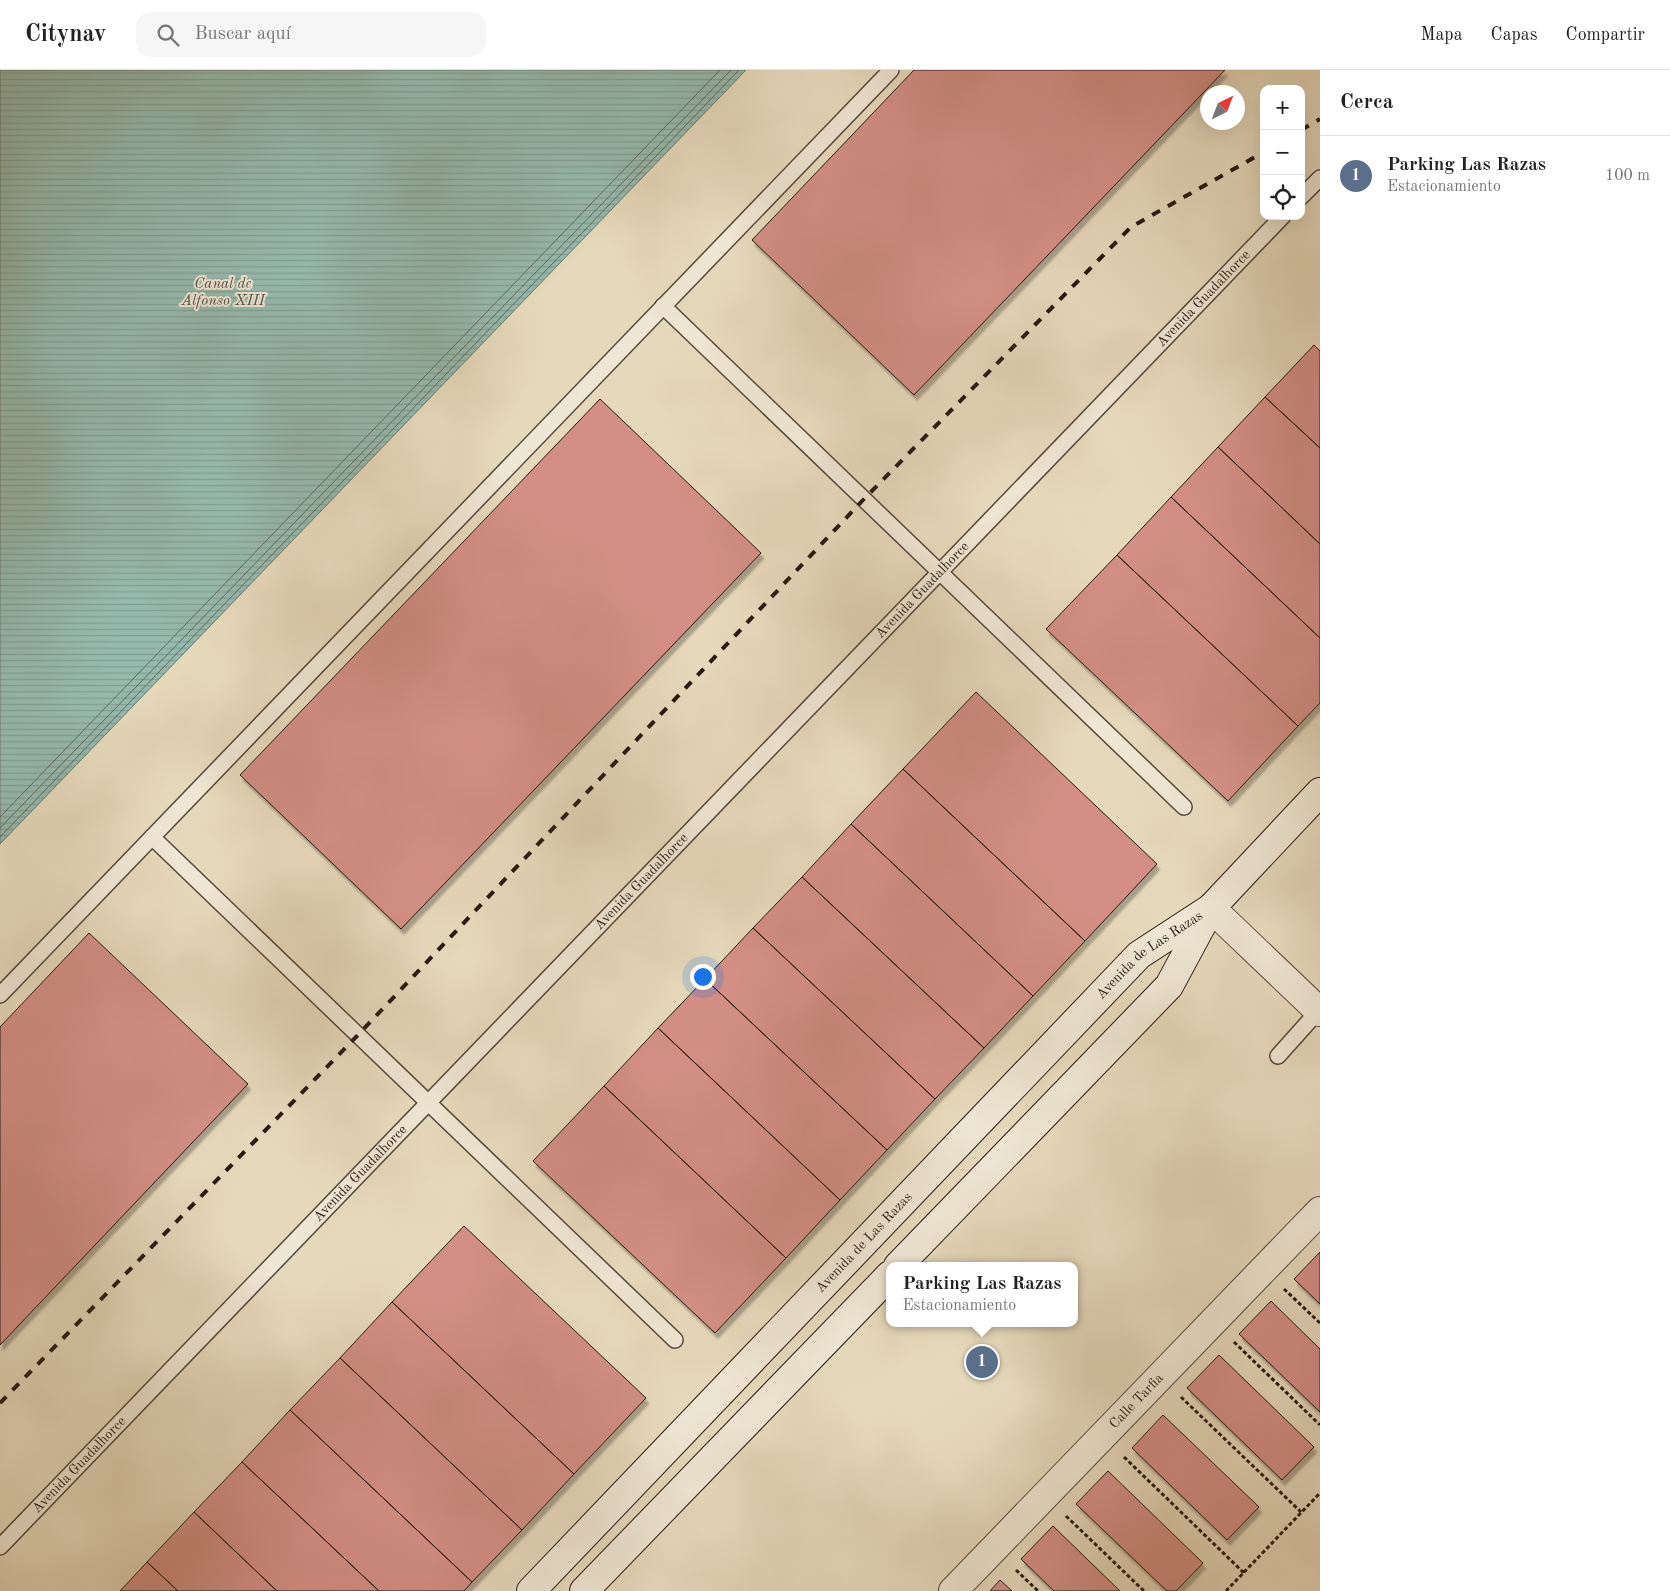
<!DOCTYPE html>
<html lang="es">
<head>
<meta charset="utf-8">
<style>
  :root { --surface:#fff; --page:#f6f6f6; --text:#222; --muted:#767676; --line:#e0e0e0; --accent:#2563eb }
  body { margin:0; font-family:"Old Standard TT",serif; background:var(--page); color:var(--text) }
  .controls { position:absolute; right:15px; top:15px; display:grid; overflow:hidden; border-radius:10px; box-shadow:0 5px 20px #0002 }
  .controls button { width:45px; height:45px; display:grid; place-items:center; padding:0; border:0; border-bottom:1px solid var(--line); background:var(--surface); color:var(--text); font:25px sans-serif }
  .compass { position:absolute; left:1200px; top:15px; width:45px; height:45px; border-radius:50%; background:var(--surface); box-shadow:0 5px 20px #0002; rotate:42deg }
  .you { position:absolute; left:702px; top:906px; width:18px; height:18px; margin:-12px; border:4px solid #fff; border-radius:50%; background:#1a73e8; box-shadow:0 0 0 8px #1a73e833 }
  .badge { display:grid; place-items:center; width:32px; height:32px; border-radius:50%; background:var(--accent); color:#fff; font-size:16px; font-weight:700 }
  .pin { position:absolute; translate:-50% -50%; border:2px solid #fff; box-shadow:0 1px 5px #0006 }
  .popup { position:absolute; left:886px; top:1192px; width:192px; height:65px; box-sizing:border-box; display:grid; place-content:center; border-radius:10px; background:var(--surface); filter:drop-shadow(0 1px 4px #0005); font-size:16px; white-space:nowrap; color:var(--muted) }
  .popup b { font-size:19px; color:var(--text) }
  .popup::after { content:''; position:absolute; left:50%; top:100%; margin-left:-10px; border:10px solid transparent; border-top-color:var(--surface) }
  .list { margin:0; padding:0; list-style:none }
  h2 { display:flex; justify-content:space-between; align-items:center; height:65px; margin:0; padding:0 20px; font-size:21px }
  h2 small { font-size:16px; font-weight:400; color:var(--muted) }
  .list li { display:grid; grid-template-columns:32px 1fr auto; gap:15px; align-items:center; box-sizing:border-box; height:80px; padding:0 20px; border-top:1px solid var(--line) }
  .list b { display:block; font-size:19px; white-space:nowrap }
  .list p { margin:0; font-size:16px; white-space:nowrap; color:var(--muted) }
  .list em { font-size:16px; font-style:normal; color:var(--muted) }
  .icon { flex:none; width:28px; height:28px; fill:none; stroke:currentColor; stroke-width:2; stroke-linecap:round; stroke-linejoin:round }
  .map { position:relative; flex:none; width:1320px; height:1521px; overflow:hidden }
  header { display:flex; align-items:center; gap:30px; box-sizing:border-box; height:70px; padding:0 25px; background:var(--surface); border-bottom:1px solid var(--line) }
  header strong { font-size:24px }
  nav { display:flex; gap:28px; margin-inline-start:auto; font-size:18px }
  .search { width:350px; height:45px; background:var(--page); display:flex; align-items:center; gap:12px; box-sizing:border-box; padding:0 18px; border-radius:15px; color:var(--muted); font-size:19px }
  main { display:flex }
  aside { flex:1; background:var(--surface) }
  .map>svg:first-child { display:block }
  .water { fill:url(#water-rules); stroke:#6a7a6f }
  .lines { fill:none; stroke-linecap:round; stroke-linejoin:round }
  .shore { stroke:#5e6a60; stroke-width:1 }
  .building { fill:#d38f85; stroke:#271912; filter:url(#shadow) }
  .service-casing { stroke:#57493c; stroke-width:18 }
  .minor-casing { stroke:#57493c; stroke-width:30 }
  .secondary-casing { stroke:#271912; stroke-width:30 }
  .path { stroke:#271912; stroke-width:3; stroke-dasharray:4 2.5; stroke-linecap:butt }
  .service { stroke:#efe6d3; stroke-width:15 }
  .minor { stroke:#efe6d3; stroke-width:28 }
  .secondary { stroke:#efe6d3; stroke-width:28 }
  .rail { stroke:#271912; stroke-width:4; stroke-dasharray:9 9; stroke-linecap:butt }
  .labels { text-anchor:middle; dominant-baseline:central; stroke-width:4; stroke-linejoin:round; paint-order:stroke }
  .street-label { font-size:14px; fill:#271912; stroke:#efe6d3 }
  .water-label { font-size:15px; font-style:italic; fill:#4e5148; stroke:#efe6d3 }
</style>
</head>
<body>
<header>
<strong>Citynav</strong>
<div class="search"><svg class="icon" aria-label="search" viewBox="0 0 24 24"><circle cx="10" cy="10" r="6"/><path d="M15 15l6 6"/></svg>Buscar aquí</div>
<nav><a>Mapa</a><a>Capas</a><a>Compartir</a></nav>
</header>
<main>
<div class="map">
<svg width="1320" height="1521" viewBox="0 0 1320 1521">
  <defs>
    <pattern id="water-rules" width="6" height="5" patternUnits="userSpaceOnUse" patternTransform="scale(1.25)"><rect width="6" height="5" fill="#96baad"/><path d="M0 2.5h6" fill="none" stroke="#819f94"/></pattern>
    <filter id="shadow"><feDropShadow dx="3" dy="5.5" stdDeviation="1" flood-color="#0004"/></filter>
  </defs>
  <rect width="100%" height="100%" fill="#e6d9bb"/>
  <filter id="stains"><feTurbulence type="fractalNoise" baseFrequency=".004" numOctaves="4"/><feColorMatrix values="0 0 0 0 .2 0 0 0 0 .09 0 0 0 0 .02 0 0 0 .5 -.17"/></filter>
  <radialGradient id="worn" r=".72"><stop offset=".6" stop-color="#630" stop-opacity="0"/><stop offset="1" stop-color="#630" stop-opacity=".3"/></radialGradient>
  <path class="water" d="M0,0h746l-746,774z"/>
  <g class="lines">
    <path class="shore" d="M0,747l720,-747
      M0,758l731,-758
      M0,767l739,-767"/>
  </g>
  <path class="building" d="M914,0h311l-311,325 -162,-155z
    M1314,275l6,6v97l-55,-51z
    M1265,327l55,51v96l-102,-97z
    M600,329l161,154 -360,376 -161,-154z
    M1218,377l102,97v94l-149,-141z
    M1171,427l149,141v65l-22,23 -181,-171z
    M1117,485l181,171 -70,75 -182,-172z
    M976,622l181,172 -72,77 -182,-172z
    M903,699l182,172 -52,55 -182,-172z
    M851,754l182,172 -49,52 -182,-171z
    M802,807l182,171 -49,51 -182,-171z
    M753,858l182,171 -48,51 -182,-171z
    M89,863l159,151 -248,261v-318z
    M705,909l182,171 -47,50 -182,-172z
    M658,958l182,172 -54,58 -182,-172z
    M604,1016l182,172 -71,75 -182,-172z
    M464,1156l182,172 -72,76 -182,-172z
    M1320,1182v52l-26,-25z
    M1271,1231l49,48v63l-81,-78z
    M392,1232l182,172 -52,56 -182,-172z
    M1219,1285l95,92 -32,33 -95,-92z
    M340,1288l182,172 -50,52 -182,-172z
    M290,1340l182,172 -8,9h-85l-137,-129z
    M1163,1345l96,92 -32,33 -95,-92z
    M242,1392l137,129h-102l-83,-79z
    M1108,1401l95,92 -27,28h-9l-91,-87z
    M194,1442l83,79h-99l-31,-29z
    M1053,1456l67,65h-66l-33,-32z
    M147,1492l31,29h-58z
    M1000,1510l12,11h-22z"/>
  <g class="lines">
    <g class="service-casing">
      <g id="service">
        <path d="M1301,127l19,-19"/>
        <path d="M663,236l521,501"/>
        <path d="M152,767l523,503"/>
        <path d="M0,925l891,-925"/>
        <path d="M1278,986l42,-47"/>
        <path id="s1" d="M0,1477l1283,-1331"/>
      </g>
    </g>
    <g class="minor-casing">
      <g id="minor">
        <path d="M1211,838l109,104"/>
        <path id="s2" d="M953,1521l367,-380"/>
      </g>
    </g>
    <g class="secondary-casing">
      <g id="secondary">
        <path d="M898,1196l271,-280 42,-78 109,-116"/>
        <path id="s3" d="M531,1521l608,-636 72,-47"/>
        <path d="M584,1521l306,-316"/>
      </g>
    </g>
    <path class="path" d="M1284,1219l36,34
      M1234,1272l86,83
      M1181,1327l120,115
      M1124,1387l120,116
      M1066,1446l78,75
      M1016,1500l22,21
      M1226,1521l94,-98"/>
    <use href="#service" class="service"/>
    <use href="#minor" class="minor"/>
    <use href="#secondary" class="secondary"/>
    <path class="rail" d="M1301,60l19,-11
      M0,1333l357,-367 507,-537 267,-272 133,-75"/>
  </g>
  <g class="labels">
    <g class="street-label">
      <text stroke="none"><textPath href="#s1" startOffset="1734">Avenida Guadalhorce</textPath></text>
      <text stroke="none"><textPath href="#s1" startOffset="1329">Avenida Guadalhorce</textPath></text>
      <text stroke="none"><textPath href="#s1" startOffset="924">Avenida Guadalhorce</textPath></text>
      <text stroke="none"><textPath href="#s3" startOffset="888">Avenida de Las Razas</textPath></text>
      <text stroke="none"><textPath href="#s1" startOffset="519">Avenida Guadalhorce</textPath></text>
      <text stroke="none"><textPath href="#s3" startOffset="482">Avenida de Las Razas</textPath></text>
      <text stroke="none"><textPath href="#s2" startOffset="264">Calle Tarfia</textPath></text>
      <text stroke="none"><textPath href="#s1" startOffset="114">Avenida Guadalhorce</textPath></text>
    </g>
    <g class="water-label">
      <text x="223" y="214">Canal de<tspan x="223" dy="17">Alfonso XIII</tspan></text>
    </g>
  </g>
  <rect width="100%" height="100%" filter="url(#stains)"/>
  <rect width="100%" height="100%" fill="url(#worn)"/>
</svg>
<div class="controls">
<button>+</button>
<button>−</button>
<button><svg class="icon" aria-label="locate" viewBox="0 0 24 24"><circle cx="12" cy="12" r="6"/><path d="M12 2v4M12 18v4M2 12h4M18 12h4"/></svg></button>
</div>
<svg class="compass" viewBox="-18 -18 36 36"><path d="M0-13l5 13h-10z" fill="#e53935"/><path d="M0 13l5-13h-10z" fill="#767676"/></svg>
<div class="you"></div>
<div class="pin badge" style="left:982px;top:1292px;background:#5c6f8a">1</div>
<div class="popup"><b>Parking Las Razas</b>Estacionamiento</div>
</div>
<aside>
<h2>Cerca<small></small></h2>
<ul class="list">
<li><span class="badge" style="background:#5c6f8a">1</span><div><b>Parking Las Razas</b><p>Estacionamiento</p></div><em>100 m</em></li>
</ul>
</aside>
</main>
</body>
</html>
